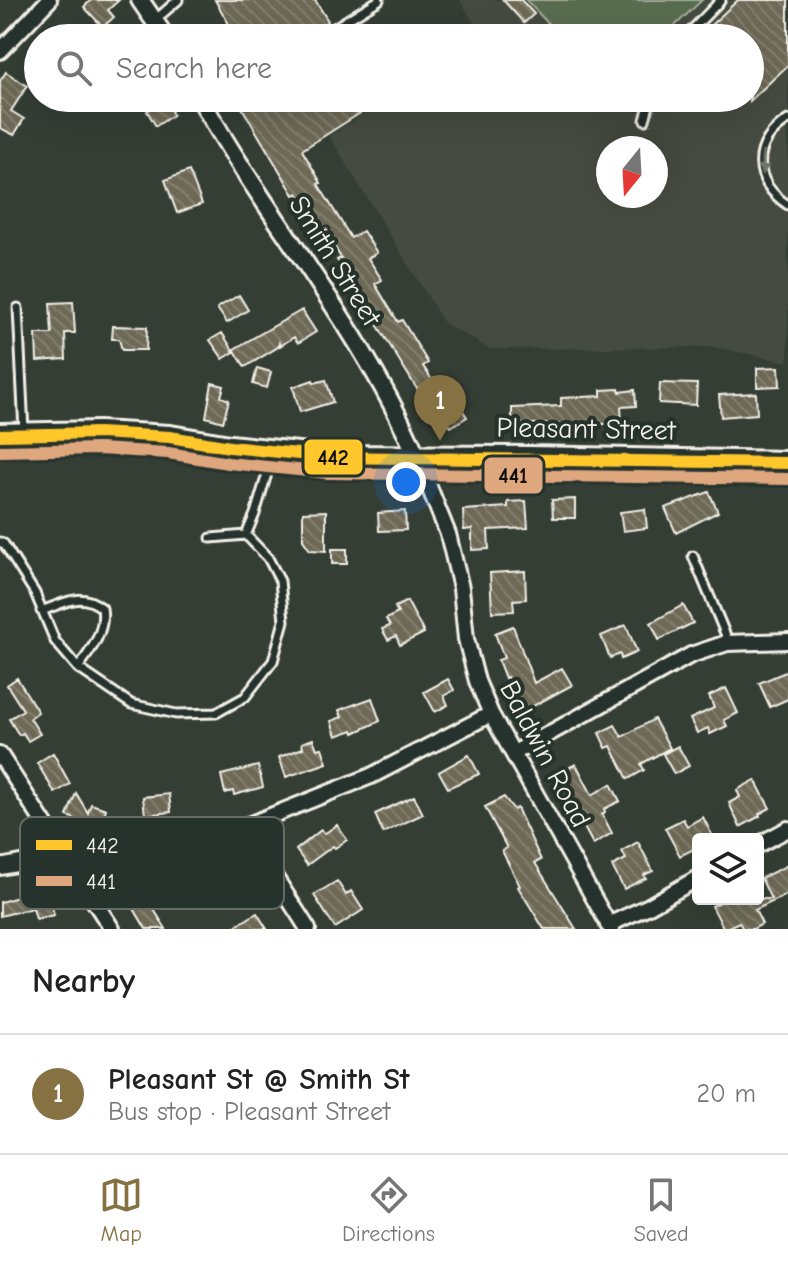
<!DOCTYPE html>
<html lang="en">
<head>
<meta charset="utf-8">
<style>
  :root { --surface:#fff; --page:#f2f2f2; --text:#222; --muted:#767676; --line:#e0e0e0; --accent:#857141 }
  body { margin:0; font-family:"Comic Neue",sans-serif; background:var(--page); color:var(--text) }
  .controls { position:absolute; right:24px; bottom:24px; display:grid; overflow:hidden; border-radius:8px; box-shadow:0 8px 32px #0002 }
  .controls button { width:72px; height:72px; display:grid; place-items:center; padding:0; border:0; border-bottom:2px solid var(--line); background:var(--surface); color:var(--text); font:40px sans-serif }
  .compass { position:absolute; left:596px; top:136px; width:72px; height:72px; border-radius:50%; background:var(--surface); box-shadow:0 8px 32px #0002; rotate:198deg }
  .you { position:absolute; left:406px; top:482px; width:28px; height:28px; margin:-20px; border:6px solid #fff; border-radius:50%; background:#1a73e8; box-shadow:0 0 0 12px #1a73e833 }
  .badge { display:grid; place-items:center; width:52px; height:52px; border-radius:50%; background:var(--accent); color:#fff; font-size:26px; font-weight:700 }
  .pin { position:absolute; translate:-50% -66px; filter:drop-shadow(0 2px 4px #0008) }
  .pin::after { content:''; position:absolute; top:42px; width:28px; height:24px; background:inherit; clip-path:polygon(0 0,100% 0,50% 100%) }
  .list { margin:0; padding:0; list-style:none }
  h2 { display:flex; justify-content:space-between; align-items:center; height:104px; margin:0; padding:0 32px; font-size:34px }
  h2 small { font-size:26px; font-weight:400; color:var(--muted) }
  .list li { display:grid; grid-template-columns:52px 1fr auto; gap:24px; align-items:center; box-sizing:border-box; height:120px; padding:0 32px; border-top:2px solid var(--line) }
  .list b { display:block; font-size:30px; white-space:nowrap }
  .list p { margin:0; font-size:26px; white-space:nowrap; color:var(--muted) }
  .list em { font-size:26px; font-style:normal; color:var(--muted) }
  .icon { flex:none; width:44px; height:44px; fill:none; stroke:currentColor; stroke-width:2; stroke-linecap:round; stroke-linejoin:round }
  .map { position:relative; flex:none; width:788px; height:929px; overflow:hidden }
  .search { position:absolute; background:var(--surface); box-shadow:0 8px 32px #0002; left:24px; right:24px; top:24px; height:88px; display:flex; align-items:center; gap:20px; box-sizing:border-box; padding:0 28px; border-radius:44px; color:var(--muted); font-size:30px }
  .sheet { height:224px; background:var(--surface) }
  nav { display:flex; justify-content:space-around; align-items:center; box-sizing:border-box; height:112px; border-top:2px solid var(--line); background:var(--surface); font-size:22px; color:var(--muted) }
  nav a { display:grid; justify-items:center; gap:4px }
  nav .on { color:var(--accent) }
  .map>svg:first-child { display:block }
  .built { fill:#454b3f; fill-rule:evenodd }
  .pitch { fill:#586c4f; stroke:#a6ae9c; stroke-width:2 }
  .building { fill:url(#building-back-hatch); stroke:#f4f1e8; stroke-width:2 }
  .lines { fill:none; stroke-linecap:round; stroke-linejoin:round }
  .service-casing { stroke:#f4f1e8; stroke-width:13 }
  .minor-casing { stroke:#f4f1e8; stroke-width:20 }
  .tertiary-casing { stroke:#f4f1e8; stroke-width:22 }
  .primary-casing { stroke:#f4f1e8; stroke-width:28 }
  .service { stroke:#26332d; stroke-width:7 }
  .minor { stroke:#26332d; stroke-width:14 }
  .tertiary { stroke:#26332d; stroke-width:16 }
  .primary { stroke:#26332d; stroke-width:22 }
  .bus-1-casing { stroke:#26332d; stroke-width:18 }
  .bus-2-casing { stroke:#26332d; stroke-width:18 }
  .bus-1 { stroke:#ffc72c; stroke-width:12 }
  .bus-2 { stroke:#dfa77e; stroke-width:12 }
  .oneway { fill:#6e766e }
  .labels { text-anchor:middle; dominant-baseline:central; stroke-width:8; stroke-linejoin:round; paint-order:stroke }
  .street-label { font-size:28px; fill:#f4f1e8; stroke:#26332d }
  .key { fill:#26332d; stroke:#646c65; stroke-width:2 }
  .key-label { font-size:22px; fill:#f4f1e8 }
  .line-badge { stroke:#26332d; stroke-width:3 }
  .pale-badge-label { font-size:22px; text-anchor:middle; font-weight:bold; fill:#111 }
</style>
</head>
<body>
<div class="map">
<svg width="788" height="929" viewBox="0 0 788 929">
  <defs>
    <pattern id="building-back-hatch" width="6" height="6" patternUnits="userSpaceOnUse" patternTransform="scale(2)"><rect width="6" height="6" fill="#6d6956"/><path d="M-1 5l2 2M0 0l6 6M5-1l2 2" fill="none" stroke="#827f6e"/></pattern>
  </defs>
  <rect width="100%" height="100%" fill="#343e35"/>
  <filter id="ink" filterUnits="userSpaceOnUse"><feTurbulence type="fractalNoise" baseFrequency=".0125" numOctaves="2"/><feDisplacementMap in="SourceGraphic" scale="16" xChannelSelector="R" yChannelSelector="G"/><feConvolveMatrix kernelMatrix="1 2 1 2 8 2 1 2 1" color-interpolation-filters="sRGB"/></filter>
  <g filter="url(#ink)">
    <path class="built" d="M460,0h328v362l-74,-15 -224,2 -46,-26 -115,-187 59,-38h362v-60h-270l2,-2zM608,148h48v48h-48z"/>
    <path class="pitch" d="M526,0h176l-40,38h-100z"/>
    <path class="building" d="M91,0h28l-11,10 6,7 -11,10 -19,-20z
      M215,0h100l13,21 -27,17h-64z
      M503,0h18l13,14 -10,9z
      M738,0h50v65l-38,36v-63h-53z
      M6,72l21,14 -16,25 13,8 -10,16 -14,-7v-47z
      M158,98h12l6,10 -5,3 2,4 -17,11 -9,-15 3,-2 -3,-4z
      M253,98h131l-82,52 19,33 -3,1 33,54 12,-7 14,22 -9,5 14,22 -7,4 23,38 4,-2 26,43 -5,3 9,14 -15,9 -80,-129 4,-2 -14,-24 -5,3 -24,-44 -4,2 -53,-89z
      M189,171l13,33 -25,9 -12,-33z
      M239,295l9,15 -21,13 -10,-15z
      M73,302l2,31h-10l1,26 -29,2 -1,-27h16l-2,-31z
      M302,310l14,22 -18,11 -4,-6 -14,9 -1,-3 -1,4 -33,20 -11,-18z
      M113,326l34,1 -1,23h-24l-3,-11h-7z
      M222,333l12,19 -11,7 -13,-19z
      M779,367l1,19 -23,1v-19z
      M257,368l14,4 -4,16 -14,-4z
      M313,380l1,3 12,-3 7,22 -33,10 -7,-25z
      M444,382l23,35 -16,10 -23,-35z
      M212,383l12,3 -3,11 8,3 -6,22 -17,-5z
      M660,383l37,1 -1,21 -37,-2z
      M619,389l1,3 15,-2 1,16 -15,1 1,17h-110v-16l49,-2v-8l40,-2v-6z
      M756,393l1,21 -36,3 -2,-22z
      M709,492l9,20 -42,21 -11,-25z
      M575,499v19h-22l-1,-18z
      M526,501l2,27 -40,2 1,19 -17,1v-21l-8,1 -1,-20 45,-3v-5z
      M645,509l2,19 -24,3 -3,-19z
      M326,511v40l-16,-1 -7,-10v-28z
      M405,511l1,19 -27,1 -1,-18z
      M332,549h15v15h-15z
      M525,571l1,28 -13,1 1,11 -22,1 -2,-39z
      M407,601l17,32 -24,12 -4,-9 -8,4 -6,-11 8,-3 -4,-7 12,-6 -3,-6z
      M683,605l10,18 -34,17 -8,-17z
      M626,625l11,27 -16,7 -1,-5 -10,4 -9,-22z
      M513,626l21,57 28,-15 10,17 -46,25 -19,-33 -2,1 -7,-18 6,-2 -9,-25z
      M788,671v28l-18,8 -11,-24z
      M17,678l21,34 -8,6 10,16 -12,7 -5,-8 -4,2 -10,-16 14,-9 -16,-25z
      M448,679l6,11 -10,6 4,9 -13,7 -11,-20z
      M726,688l12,25 -14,7 3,6 -17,8 -2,-6 -11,5 -7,-14 24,-11 -5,-12z
      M372,698l8,23 -26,12 -1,-3 -17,6 -5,-15 11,-4 -3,-7z
      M654,719l16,29 -29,16 3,6 -16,9 -17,-33 -5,2 -7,-15 16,-8 7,12z
      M313,739l4,10 5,-1 5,15 -41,14 -7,-20 24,-9 -1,-5z
      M678,746l11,20 -15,8 -11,-20z
      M53,753l17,31 -15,9 -18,-30z
      M469,755l10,19 -31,14 -9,-16z
      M576,764l16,31 19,-11 9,17 -16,8 1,3 -3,2 10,19 -19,11 -30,-56 -3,2 -7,-15z
      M258,766l5,21 -29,8 -1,-4 -8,2 -4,-18z
      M755,780l15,28 -11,6 1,2 -20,11 -11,-24 11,-6 -3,-7z
      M76,793l12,20 3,-9 15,5 -5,15 -9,-3 4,6 -29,-11z
      M169,794l2,18 -26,3 -2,-18z
      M414,796l9,18 -40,19 -8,-19z
      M504,797l10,13 3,-2 24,52 -6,3 41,66h-32l-26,-42 2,-1 -18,-35 5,-3 -22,-41z
      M703,817l11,22h-16v8l-18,9 -15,-28 18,-9 4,7z
      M337,825l10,15 -12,8 -2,-2 -26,19 -11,-15 25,-20 3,4z
      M638,842l15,29 -9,4 2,3 -22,11 -12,-23 14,-7 -4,-8z
      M788,865v29l-33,16 7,14 -9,5h-10l-4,-7 -15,7 -12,-23 14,-7h45l-10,-21z
      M139,878l7,12 -3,2 23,37h-20l-16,-27 -6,4 -11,-18 13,-8 3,4z
      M337,881l9,14 5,-4 12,19 -28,18 -21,-33z
      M47,889l7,26 -18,4 -3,-11 -33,8v-14z
      M257,913l10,16h-36z"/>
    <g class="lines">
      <g class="service-casing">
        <path id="service" d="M154,21l24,-21
          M318,38l61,-38
          M684,38l37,-38
          M208,107l15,-9
          M645,120l6,-22
          M788,120c-37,23 -36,62 0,85
          M18,308l6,124
          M246,535l9,-21 18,-60
          M0,542l4,2 31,49 20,48 23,27 53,36 45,10 40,-1 29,-16 28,-36 11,-40 -4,-40 -12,-23 -22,-23 -35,3
          M693,556l36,87
          M41,611c24,-8 39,-20 61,-3 4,23 -11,42 -24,60"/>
      </g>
      <g class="minor-casing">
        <path id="minor" d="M0,51l49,-51
          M417,457l31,77 13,54 5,51 11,42 14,33 120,215
          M514,753l177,-98 36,-12 61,-2
          M0,755l112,174
          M243,827l65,102
          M758,845l30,-16
          M0,867l85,-16 64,-3 94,-21 128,-51 120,-62
          M608,925l41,-19 49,-28"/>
      </g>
      <g class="tertiary-casing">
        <path id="tertiary" d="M140,0l26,38
          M200,98c68,122 162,230 217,359"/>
      </g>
      <g class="primary-casing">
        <path id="primary" d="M0,435l99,-2 71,4 60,10 98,10 201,1 259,5"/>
      </g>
      <use href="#service" class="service"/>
      <use href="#minor" class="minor"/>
      <use href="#tertiary" class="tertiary"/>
      <use href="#primary" class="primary"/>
      <g class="bus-1-casing">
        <path id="bus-1" d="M0,435l99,-2 71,4 60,10 98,10 460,6"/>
      </g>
      <g class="bus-2-casing">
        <path id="bus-2" d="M0,451l99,-2 69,4 60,10 100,10 460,6"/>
      </g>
      <use href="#bus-1" class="bus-1"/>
      <use href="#bus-2" class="bus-2"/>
    </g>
    <defs><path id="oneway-solid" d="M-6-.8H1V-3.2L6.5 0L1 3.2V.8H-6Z" transform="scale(2)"/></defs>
    <use class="oneway" href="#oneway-solid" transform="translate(763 163) rotate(90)"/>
  </g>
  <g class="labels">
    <g class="street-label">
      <text transform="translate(335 261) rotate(58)">Smith Street</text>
      <text transform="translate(586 429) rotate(1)">Pleasant Street</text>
      <text transform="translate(545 754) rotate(62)">Baldwin Road</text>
    </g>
  </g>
  <rect x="20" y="817" width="264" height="92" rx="12" class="key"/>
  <rect x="36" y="840" width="36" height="10" fill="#ffc72c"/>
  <rect x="36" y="876" width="36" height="10" fill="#dfa77e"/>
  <g class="key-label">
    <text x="86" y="853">442</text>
    <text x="86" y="889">441</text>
  </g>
  <g class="line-badge">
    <rect x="303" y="438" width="61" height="38" rx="8" fill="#ffc72c"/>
    <rect x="483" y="456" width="61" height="39" rx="8" fill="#dfa77e"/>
  </g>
  <g class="pale-badge-label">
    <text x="333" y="465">442</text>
    <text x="513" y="483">441</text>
  </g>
</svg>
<div class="controls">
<button><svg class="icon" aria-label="layers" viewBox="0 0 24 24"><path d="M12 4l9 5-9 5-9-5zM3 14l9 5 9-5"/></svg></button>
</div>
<svg class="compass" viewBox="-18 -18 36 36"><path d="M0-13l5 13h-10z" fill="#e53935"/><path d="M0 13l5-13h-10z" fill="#767676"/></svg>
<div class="you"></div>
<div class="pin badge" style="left:440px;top:441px">1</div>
<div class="search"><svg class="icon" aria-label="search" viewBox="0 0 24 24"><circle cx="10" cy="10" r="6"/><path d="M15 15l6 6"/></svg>Search here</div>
</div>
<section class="sheet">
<h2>Nearby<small></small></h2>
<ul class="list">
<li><span class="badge">1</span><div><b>Pleasant St @ Smith St</b><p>Bus stop · Pleasant Street</p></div><em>20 m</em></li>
</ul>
</section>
<nav>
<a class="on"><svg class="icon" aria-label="map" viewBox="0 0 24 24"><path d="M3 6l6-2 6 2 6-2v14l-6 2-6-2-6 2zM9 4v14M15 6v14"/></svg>Map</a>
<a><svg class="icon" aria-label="directions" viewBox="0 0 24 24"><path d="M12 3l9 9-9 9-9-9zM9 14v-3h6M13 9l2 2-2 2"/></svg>Directions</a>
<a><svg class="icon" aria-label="saved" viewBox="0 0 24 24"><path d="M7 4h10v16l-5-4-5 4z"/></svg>Saved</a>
</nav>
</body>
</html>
